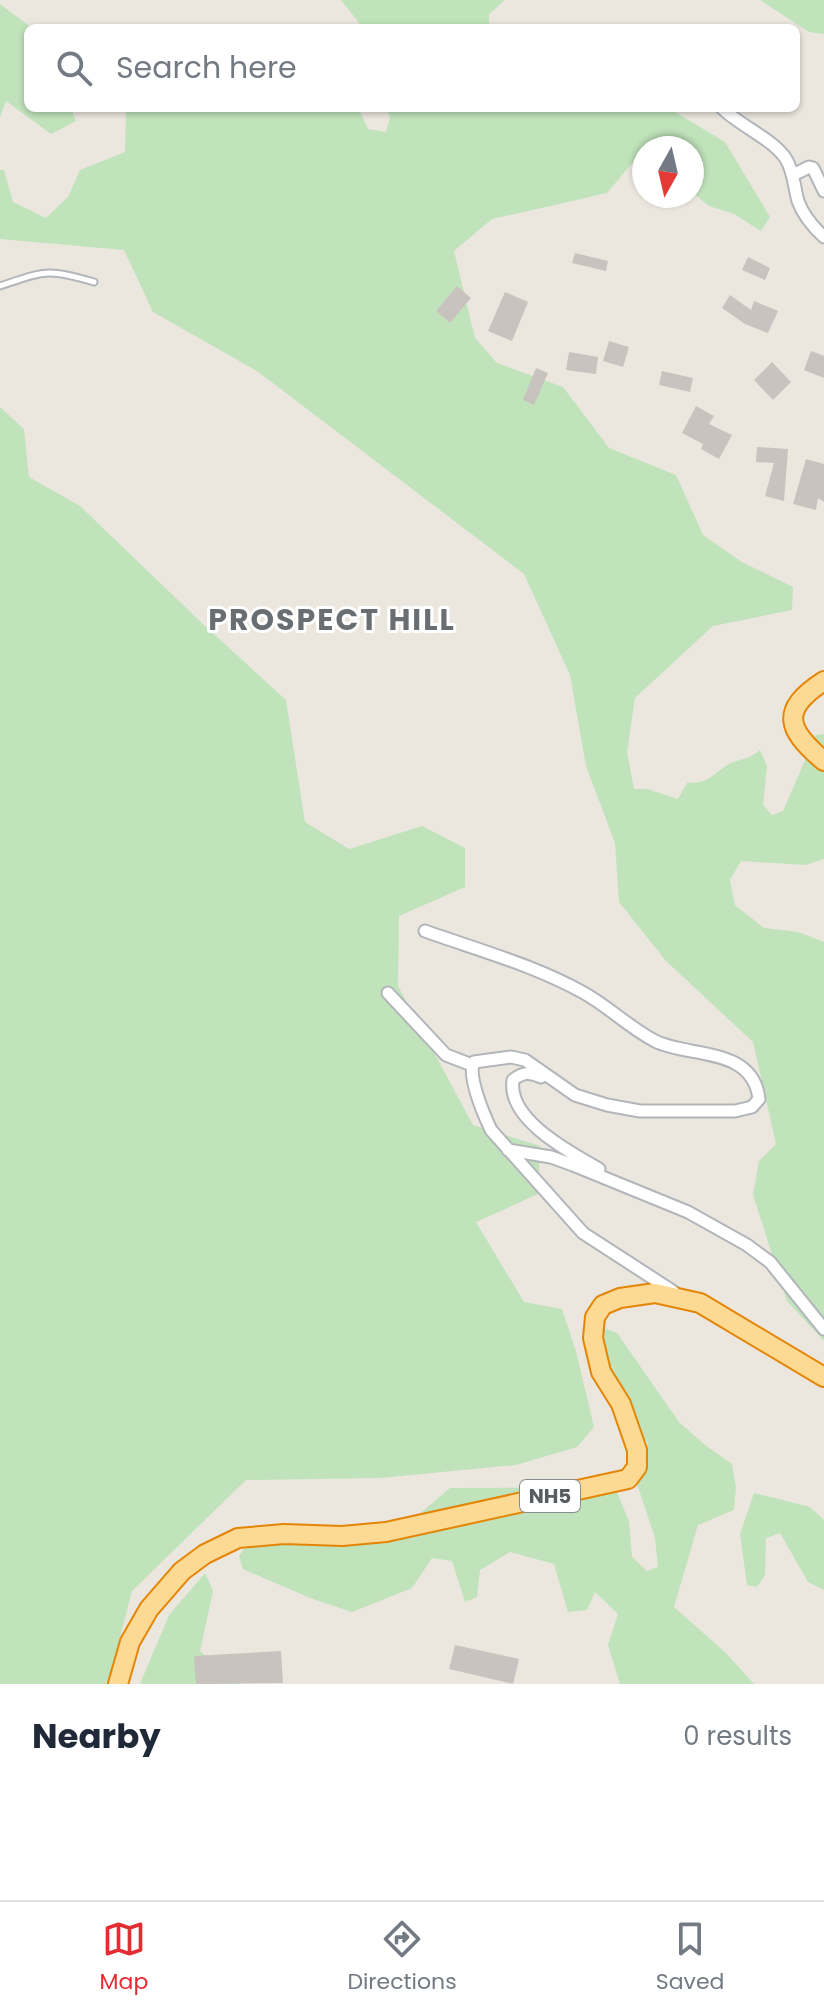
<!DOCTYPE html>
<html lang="en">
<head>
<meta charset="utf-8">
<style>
  :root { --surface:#fff; --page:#f6f6f7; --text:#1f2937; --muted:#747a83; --line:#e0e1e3; --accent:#e42c33 }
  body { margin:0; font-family:Poppins,sans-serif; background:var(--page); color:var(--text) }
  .compass { position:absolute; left:632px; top:136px; width:72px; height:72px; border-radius:50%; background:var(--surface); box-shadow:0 2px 6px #0004; rotate:188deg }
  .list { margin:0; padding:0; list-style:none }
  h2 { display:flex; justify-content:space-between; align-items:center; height:104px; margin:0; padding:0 32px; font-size:34px }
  h2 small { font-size:26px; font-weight:400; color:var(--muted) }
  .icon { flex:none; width:44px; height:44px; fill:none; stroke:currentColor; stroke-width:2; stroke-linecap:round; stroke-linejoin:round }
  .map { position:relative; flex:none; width:824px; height:1684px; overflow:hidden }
  .search { position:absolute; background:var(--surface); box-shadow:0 2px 6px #0004; left:24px; right:24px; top:24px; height:88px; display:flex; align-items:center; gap:20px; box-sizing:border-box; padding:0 28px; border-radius:12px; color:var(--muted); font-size:30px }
  .sheet { height:216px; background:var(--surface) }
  nav { display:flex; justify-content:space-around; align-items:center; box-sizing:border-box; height:112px; border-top:2px solid var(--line); background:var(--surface); font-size:22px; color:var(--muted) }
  nav a { display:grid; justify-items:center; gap:4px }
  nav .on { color:var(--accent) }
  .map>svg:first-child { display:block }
  .green { fill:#c0e3bb }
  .building { fill:#c8c3be }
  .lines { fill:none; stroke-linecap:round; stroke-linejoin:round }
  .service-casing { stroke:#b2b6ba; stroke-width:9 }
  .minor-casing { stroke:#b2b6ba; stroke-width:15 }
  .trunk-casing { stroke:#e48506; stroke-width:22 }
  .service { stroke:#fff; stroke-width:5 }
  .minor { stroke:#fff; stroke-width:11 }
  .trunk { stroke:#fcda94; stroke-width:18 }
  .labels { text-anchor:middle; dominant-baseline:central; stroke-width:6; stroke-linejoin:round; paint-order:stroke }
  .shield { fill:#fff; stroke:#8a8d90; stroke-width:2 }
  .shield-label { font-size:20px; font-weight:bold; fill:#585c60 }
  .district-label { font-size:30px; font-weight:bold; letter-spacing:2px; fill:#696e72; stroke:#fff }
</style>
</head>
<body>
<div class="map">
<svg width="824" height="1684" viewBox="0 0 824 1684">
  <rect width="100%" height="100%" fill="#ebe7df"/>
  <path class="green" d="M341,0h164l-16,14v14h-126z
    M760,0h64v34l-15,-2z
    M0,4l32,24h-4v80h43l5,13 -25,13 -45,-33 -6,16z
    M126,108h232l10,21 18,3 4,-14 -3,-10h287l1,4 50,30 45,75 -9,14 -27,-17 -25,-8 -17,-14v-44h-48v10l-5,-3 -32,38 -115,26 -38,32 21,87 22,25 66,24 46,61 67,27 27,60 39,27 51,25 -1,23 -79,16 -78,72 -8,54 7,37h13l31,10 9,-16c26,-1 22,-7 42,-19 12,-6 18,-3 31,-14l7,16 -4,39 9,10 11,-4 33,-76 8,-1v125l-19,6 -64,-4 -11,19 5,25 29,23 34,4 26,10v399l-37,-40 -34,-106 6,-34 17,-17 -23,-102 -87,-81 -47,-59 -4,-59 -29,-77 -16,-91 -46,-101 -267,-203 -104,-59 -29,-62 -124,-11v-69h4l9,32 33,16 22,-21 12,-27 45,-18z
    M0,407l24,22 5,48 51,29 124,119 82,75 19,122 44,27 73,-23 43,22v39l-66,29 -1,70 75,139 67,21 -2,48 -62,28 48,80 38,7 14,42 18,76 -17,20 -61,18 -136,13 -134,2 -114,111 -24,93h-108z
    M601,1327l16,6 62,89 26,23 27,19 4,23 -2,23 -36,15 -24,82 52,46 28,31h-134l-12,-39 10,-31 -23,-22 -8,18 -19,2 -14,-48 -44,-12 -30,18 -3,27 -12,5 -13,-41 -20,-3 -20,30 -60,24 -42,-14 -67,-29 -4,-13 22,-30 57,19 79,-12 53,-45 165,-1 14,35 3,35 15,14 11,-4 -3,-29 -20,-60 13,-35 -35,-36 -21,-44z
    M754,1493l56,14 14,13v70l-16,-8 -28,-49 -14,5 -1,37 -8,12 -10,-2 -7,-51z
    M205,1573l8,18 -13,60 20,18 21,11v4h-101l29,-69z"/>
  <path class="building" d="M575,253l33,8 -2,10 -34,-8z
    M748,257l22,11 -5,12 -23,-10z
    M457,286l14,12 -21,25 -14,-12z
    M505,292l23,10 -16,39 -24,-10z
    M730,295l21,15 3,-9 24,10 -10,22 -23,-9 -23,-16z
    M609,341l20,6 -6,20 -20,-6z
    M811,351l13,5v22l-20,-8z
    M569,352l29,5 -2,17 -30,-4z
    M772,362l19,20 -18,18 -19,-20z
    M536,368l12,5 -14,32 -11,-5z
    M662,371l31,7 -3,14 -31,-7z
    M696,406l18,10 -5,8 23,11 -13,24 -18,-10 2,-5 -21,-11z
    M757,447l31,2 -4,52 -19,-5 9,-33 -18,-1z
    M806,459l18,5v38l-6,-4 -2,12 -23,-6z
    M455,1645l64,14 -6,25 -64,-15z
    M281,1651l2,32 -87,1 -2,-28z"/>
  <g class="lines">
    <g class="service-casing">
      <path id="service" d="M0,286c45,-15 47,-18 94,-4"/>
    </g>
    <g class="minor-casing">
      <path id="minor" d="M722,108c18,18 51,31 64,51 8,13 8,28 12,42 5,14 15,26 26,36
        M793,175l16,-8 4,1 11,23
        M425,931c53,19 109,34 159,62 25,14 46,35 71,48 34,17 98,5 104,58l-7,8 -17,4h-95l-33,-6 -32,-10 -50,-35 -14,-3 -37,5c-7,14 10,53 17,68l92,103 91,59
        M388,993l58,62 26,10
        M541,1077c-12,-5 -18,-5 -28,3 -6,40 57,72 86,89
        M508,1150l43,7 22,8 115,47 59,33 23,17 54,67"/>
    </g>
    <g class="trunk-casing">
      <path id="trunk" d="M824,681c-45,29 -37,49 0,80
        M118,1684l12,-42 19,-33 33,-38 23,-17 33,-16 46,-4 58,2 44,-4 242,-53 9,-12v-17l-16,-46 -20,-32 -8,-34 2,-21 8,-12 17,-7 35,-5 45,10 124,74"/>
    </g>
    <use href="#service" class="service"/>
    <use href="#minor" class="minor"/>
    <use href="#trunk" class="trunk"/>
  </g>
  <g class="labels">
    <rect class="shield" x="520" y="1480" width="60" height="32" rx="6"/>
    <g class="shield-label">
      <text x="550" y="1496">NH5</text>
    </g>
    <g class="district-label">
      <text x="332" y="619">PROSPECT HILL</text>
    </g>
  </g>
</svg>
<svg class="compass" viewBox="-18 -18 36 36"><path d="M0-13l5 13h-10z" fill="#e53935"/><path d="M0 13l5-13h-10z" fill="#747a83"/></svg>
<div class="search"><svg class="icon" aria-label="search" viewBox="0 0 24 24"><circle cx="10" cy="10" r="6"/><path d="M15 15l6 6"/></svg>Search here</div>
</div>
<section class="sheet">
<h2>Nearby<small>0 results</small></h2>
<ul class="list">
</ul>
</section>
<nav>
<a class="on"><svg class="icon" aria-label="map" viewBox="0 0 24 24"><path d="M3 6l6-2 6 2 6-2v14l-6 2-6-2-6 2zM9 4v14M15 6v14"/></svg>Map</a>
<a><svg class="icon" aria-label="directions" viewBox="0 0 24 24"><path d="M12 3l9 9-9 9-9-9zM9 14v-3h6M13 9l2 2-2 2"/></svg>Directions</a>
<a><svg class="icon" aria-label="saved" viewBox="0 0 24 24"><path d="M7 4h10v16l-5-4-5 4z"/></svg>Saved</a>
</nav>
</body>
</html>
